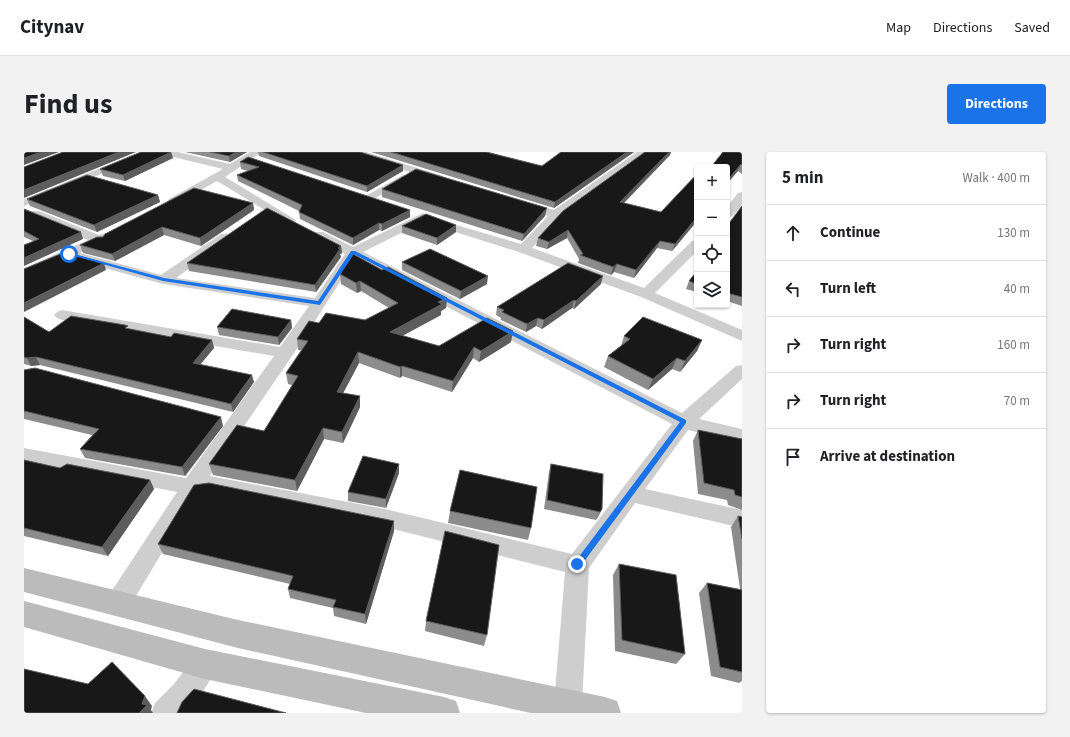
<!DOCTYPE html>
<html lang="en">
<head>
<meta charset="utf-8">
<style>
  :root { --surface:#fff; --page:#f2f2f2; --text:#202124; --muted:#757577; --line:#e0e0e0; --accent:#1a73e8 }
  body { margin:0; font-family:"Source Sans 3",sans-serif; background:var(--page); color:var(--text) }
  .controls { position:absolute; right:12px; top:12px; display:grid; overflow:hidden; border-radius:4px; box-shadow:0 1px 3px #0004 }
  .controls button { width:36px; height:36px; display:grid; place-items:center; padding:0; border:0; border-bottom:1px solid var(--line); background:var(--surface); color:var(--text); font:20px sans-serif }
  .stop { position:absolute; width:12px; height:12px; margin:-9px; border:3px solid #1a73e8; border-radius:50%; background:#fff }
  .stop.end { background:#1a73e8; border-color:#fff; box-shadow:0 1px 4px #0008 }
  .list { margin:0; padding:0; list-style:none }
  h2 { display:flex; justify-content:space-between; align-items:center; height:52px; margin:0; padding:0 16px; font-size:17px }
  h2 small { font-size:13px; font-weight:400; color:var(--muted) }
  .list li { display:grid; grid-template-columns:26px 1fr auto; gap:12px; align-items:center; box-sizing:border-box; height:56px; padding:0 16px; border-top:1px solid var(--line) }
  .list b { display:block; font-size:15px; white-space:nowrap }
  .list em { font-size:13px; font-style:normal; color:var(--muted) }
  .icon { flex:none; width:22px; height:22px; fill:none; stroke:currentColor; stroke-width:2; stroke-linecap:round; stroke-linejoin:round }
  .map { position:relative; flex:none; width:718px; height:561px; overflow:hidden; border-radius:4px }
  header { display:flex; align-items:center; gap:24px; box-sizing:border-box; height:56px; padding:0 20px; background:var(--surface); border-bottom:1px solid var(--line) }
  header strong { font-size:19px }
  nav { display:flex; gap:22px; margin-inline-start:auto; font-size:14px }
  .intro { display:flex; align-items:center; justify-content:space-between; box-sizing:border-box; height:96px; padding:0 24px }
  h1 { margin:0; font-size:28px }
  .button { padding:10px 18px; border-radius:4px; background:var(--accent); color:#fff; font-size:14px; font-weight:700 }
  main { display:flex; gap:24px; padding:0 24px }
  aside { flex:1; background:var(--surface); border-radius:4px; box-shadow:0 1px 3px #0004 }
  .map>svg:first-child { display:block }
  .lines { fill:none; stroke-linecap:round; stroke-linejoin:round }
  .street { fill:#cecece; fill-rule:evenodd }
  .secondary { fill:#bbb; fill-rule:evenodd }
  .wall { fill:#8c8c8c }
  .shaded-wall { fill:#5d5d5d }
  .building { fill:#181818; stroke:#5d5d5d }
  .route { fill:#1a73e8 }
</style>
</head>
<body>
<header>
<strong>Citynav</strong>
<nav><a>Map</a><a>Directions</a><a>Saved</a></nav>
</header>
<div class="intro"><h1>Find us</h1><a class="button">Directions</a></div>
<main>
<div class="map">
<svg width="718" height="561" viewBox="0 0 718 561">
  <rect width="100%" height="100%" fill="#fff"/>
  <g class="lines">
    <path class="street" d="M116,0h14l-130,54v-7z
      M136,0h18l52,12 20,-12h12l-37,25 71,43 -2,3h-8l-69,-42 -40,22h-8l-2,-2 2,-2 54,-30 -62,-15z
      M327,0h15l77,24 1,2 -5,3 -4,-1 -83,-26z
      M613,0h12l-89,65 -28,31 112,40 48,-47 5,-1v11l-42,42 87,37v11l-101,-44 -122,-45 -92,-29 -2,-2 -62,31 319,161 54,-47 6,-1v14l-43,40 43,10v14l-54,-13 -43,59 97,21v18l-107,-25 -46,65 -7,136 -4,9h-20l-4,-9 11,-132 -180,-45 -173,-35 -15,2 -70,117 -9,3 -9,-3 -3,-8 3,-8 68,-103 -153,-30v-14l162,30 88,-122 -212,-36 -5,-2 -3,-3 3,-3 5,-2 218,37 29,-41 -146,-22 -88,-24 -1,-5 -50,22v-9l64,-28 -57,-23 -2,-3 2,-3h8l60,24 6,-2 6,4 -6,6 -25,10 81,22 60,-41h8l2,3 -2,3 -53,38 139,20 30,-44 -30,-16 -2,-3 2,-3h8l30,15 70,-34 6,4 92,27 27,-28 -8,-2 -2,-3 2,-3 4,-1 10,3zM331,107l317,165 -100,130 -187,-45 -175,-33 84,-123z
      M379,23l5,3 -1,2 -35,20 -4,1 -6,-3z
      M718,40v14l-11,11 -4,1v-11l11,-14z
      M181,499l9,4 4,9c-7,18 -20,35 -33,49h-34l4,-10 19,-19 22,-29z"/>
    <path class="secondary" d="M0,416l214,52 367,77 12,4 4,12h-90l-293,-65 -214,-56z
      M0,449l181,48 239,48 12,4 4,12h-94l-161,-34 -181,-52z"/>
  </g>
  <path class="wall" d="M147,0l2,6 -48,23 -22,-5 -3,-7z
    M161,0h62l-17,10z
    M234,0h102l43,13v6l-36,21 -108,-36z
    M347,0h117l54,14 19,-14h73l-80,56z
    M621,0h26l-1,3 -46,48 73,18 -25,30 -15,-3 -23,30 -20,-6 -3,3 -33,-12 1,-4 -12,-21 -20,11 -11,-3 2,-8z
    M718,0v22l-4,-3z
    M224,5l162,60 -28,14 -3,-1 -26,15 -53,-26 -1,-8 -61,-30 -1,-6 11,-4 -7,-2 -1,-7z
    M358,37l163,27 -23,25 -140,-44z
    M134,43l2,7 -63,30 -67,-26 -3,-7z
    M229,51l1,7 -53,36 -37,-11 -49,26 -32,-8 -3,-8 23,-8z
    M718,54v100l-15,-5v-75z
    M0,57l59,30 -50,2 -9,-4z
    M378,74l54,6 -19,13 -35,-12z
    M317,94l1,7 -2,1 1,3 -25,35 -127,-21 -2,-8z
    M378,110l85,22 -27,15 -58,-29z
    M358,118l65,28 -1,10 -5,3v4l-39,21 37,10 72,-4 -32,20 -6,-4 -21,34 -50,-16 -2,2 -41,-15 -16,30 17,3v11l-17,36 -19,-4 -27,52 -84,-16 -4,-11 55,-33 28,-46 -4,-1 -2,-11 15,-23h-3l-1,-11 22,-16 46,-3 24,-12 -28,-17 -4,2 -16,-9 -1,-10z
    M673,119v21l-11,-3 3,-8z
    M577,132l-27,25 -2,-1 -30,21 -6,-3 -10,6 -25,-12v-2l-5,-3 1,-8z
    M0,165l25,15 80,-3 42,8 41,3 2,8 -14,16 54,18 -21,30 -193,-47 -9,1 -7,-2z
    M267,168l1,8 -13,17 -60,-10 -2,-8z
    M600,184l78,4 -5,11 -17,21 -8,-3 -24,21 -44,-23 4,-11 13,-10z
    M0,218l199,56 -38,50 -100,-18 -5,-9 12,-14 -68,-16z
    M674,278l44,9v71l-14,-5 -1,-5 -29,-6 -5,-53z
    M0,308l36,8 90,12 4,9 -46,67 -84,-20z
    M527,312l51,45 -4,8 -2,3 -52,-11 5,-37z
    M375,321l-13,35 -38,-7v-9z
    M426,359l81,17 -3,12 -80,-17z
    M714,364l4,1v164l-3,2 -28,-7 -12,-83 8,-10 33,6 -9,-62z
    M370,369v10l-28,93 -32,-8 -1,-8 -43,-10 -2,-9 2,-5 -127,-30 -5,-10z
    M595,412l66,90 -9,10 -61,-13 -2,-76z
    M402,469l61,14 -3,11 -59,-15z"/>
  <path class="shaded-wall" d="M17,0h18l-35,13v-7z
    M95,0h17l-112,46v-8z
    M147,0l2,6 -48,23 -2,-6z
    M212,0h11l-17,10 -1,-6z
    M603,0h7l-80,56 1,-6z
    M645,0h2l-1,3 -52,54 2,-7z
    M717,12l-3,7 -11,13v-3z
    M379,13v6l-36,21v-6z
    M134,43l2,7 -63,30 -3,-7z
    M229,51l1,7 -53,36 -1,-8z
    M523,56l-2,8 -23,25 2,-7z
    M386,58v7l-28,14v-7z
    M673,65v4l-25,30 3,-7z
    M355,71v7l-26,15v-7z
    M432,73v7l-19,13v-7z
    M138,75l2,8 -49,26 -3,-7z
    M544,78l-1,8 -20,11 2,-7z
    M57,80l2,7 -59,27v-8z
    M636,89l-3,7 -23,30 2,-8z
    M317,94l1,7 -2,1 1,3 -25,35 -1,-7 23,-37z
    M80,111l2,7 -82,42v-9z
    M593,112l-3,8 -3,3 2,-8z
    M464,124l-1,8 -27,15 1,-8z
    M579,124l-2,8 -27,25 2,-8z
    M336,129l1,10 -4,2 -1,-10z
    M423,146l-1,10 -5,3v4l-52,28 1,-11z
    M550,148l-2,8 -30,21 2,-9z
    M514,166l-2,8 -10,6 1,-8z
    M267,168l1,8 -13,17 -1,-8z
    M489,179l-2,11 -32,20 2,-11z
    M188,188l2,8 -19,23 -2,-8z
    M678,188l-5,11 -17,21 5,-11z
    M450,195l-1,11 -21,34 1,-11z
    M334,200l1,11 -21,40 -1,-11z
    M12,205l4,8 -9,1 -4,-8z
    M653,206l-5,11 -24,21 5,-11z
    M378,214v10l-2,2v-11z
    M228,223l2,7 -21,30 -2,-8z
    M336,244v11l-17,36 -1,-11z
    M197,265l2,9 -38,50 -3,-9z
    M299,276l1,11 -27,52 -2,-11z
    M375,312v9l-13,35v-9z
    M126,328l4,9 -46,67 -6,-9z
    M578,357l-4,8 -2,3 4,-8z
    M370,369v10l-28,93 -1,-10z
    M121,544l7,10 -1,4 2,3h-14z"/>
  <path class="building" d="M0,0h17l-17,6z
    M39,0h56l-95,38v-23z
    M117,0h30l-48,23 -23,-6z
    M186,0h26l-7,4z
    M239,0h97l43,13 -36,21z
    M367,0h95l56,14 19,-14h66l-72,50z
    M621,0h24l-49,50 41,10 36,-38v43l-22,27 -15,-3 -24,29 -19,-6 -4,3 -33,-12 3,-1 -15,-24 -19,12 -11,-4 25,-27z
    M699,0h19v13l-1,-1 -14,17v-14h-16z
    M224,5l162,53 -28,14 -3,-1 -26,15 -54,-26 3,-7 -65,-30 22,-8 -19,-5z
    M392,17l131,39 -23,26 -142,-45z
    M63,23l71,20 -64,30 -67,-26z
    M170,36l59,15 -53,35 -38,-11 -50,27 -32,-9 17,-8h6l2,-3z
    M718,54v91l-15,-4v-67z
    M243,56l74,38 -3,2 2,1 -25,36 -128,-22z
    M0,57l57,23 -57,26v-13l15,-6 -15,-8z
    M402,62l30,11 -19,13 -35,-12z
    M406,97l58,27 -27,15 -59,-29z
    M41,100l39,11 -80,40v-34z
    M329,102l29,16 6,-3 59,31 -9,4 4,2 -52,28 49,14 48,-28 26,13 -32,20 -7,-4 -21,34 -51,-15 -2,1 -42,-15 -21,40 23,4 -18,36 -19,-4 -28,52 -86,-16 28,-39 27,6 34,-55 -12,-3 22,-32 -11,-2 12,-18 10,2 7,-10 39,7 33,-17 -38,-22 -4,2 -16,-9z
    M544,111l35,13 -27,25 -2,-1 -30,20 -6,-2 -11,6 -25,-12 2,-2 -7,-3z
    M673,119v13l-8,-3z
    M208,157l59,11 -13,17 -61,-10z
    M47,164l54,9 3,1 -3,2 46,9 3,-4 38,7 -19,23 59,12 -21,29 -195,-47 -9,1 -3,-1v-40l25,15z
    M619,165l59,23 -17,21 -8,-3 -24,21 -45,-23 22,-17 -6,-3z
    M11,216l186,49 -39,50 -102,-18 19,-20 -75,-18v-41z
    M674,278l44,9v58l-7,-2 -1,-5 -30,-7z
    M339,304l36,8 -13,35 -38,-7z
    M0,308l36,8 7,-4 83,16 -48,67 -78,-19z
    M527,312l52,10 -1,35 -2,3 -53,-12z
    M436,318l77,17 -6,41 -81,-17z
    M185,331l185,38 -29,93 -32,-7 3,-7 -48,-11 5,-13 -135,-32 36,-59z
    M714,364l4,1v22z
    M421,379l54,14 -12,90 -61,-14z
    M595,412l57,11 9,79 -63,-14z
    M683,431l35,7v82l-22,-5z
    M88,510l33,34 -3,8 5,1 -8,8h-115v-44l64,15z
    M170,537l92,24h-109l5,-11z"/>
  <path class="route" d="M327,99h4l331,169v3l-106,144h-5v-5l105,-140 -326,-168 -34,51 -157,-24 -96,-27 3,-1 94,25 154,23z"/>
</svg>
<div class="controls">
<button>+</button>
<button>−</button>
<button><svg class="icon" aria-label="locate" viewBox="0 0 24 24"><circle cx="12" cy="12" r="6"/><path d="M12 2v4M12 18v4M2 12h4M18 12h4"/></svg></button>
<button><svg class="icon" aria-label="layers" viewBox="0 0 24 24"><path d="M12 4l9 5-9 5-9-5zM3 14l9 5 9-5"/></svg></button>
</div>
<div class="stop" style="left:45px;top:102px"></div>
<div class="stop end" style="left:553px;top:412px"></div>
</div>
<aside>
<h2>5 min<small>Walk · 400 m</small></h2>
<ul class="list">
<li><svg class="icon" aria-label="ahead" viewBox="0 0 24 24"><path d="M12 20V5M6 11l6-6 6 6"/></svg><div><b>Continue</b></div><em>130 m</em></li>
<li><svg class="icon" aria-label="left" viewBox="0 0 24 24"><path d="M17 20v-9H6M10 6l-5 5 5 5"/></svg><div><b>Turn left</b></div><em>40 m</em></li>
<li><svg class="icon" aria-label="right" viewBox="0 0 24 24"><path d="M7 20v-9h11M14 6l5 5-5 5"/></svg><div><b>Turn right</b></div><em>160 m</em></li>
<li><svg class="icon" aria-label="right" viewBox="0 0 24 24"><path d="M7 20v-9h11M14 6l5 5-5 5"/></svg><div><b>Turn right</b></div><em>70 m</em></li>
<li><svg class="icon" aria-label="arrive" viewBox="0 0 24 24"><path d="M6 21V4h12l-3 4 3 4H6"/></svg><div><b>Arrive at destination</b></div></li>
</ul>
</aside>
</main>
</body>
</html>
